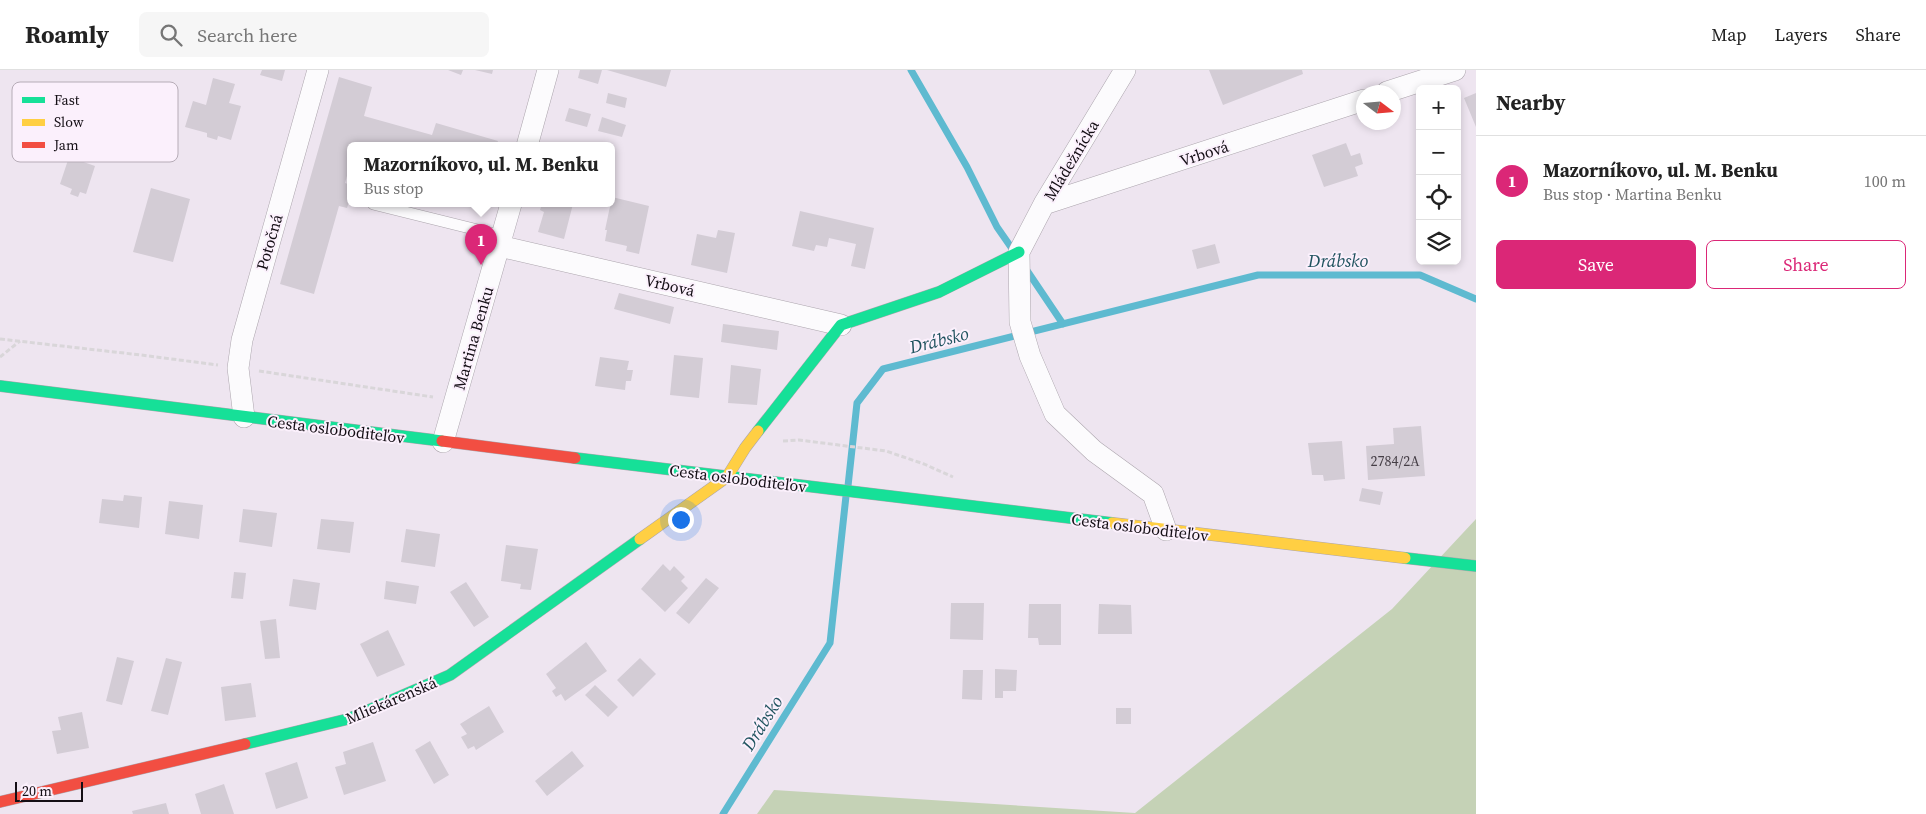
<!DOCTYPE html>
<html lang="en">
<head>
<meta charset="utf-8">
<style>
  :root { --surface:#fff; --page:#f6f6f6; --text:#222; --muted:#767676; --line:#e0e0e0; --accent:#db2777 }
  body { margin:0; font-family:"Source Serif 4",serif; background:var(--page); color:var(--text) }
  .controls { position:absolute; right:15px; top:15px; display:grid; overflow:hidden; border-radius:8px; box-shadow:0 2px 8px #0003 }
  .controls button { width:45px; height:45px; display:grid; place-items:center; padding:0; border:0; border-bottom:1px solid var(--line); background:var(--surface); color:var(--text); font:25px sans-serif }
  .compass { position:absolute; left:1356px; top:15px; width:45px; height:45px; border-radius:50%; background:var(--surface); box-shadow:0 2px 8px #0003; rotate:106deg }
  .scale { position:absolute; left:15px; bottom:12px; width:68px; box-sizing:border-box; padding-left:5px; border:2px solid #140e15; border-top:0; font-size:14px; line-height:18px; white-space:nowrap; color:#140e15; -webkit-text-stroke:4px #fbf0fc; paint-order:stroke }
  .you { position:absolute; left:680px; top:449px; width:18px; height:18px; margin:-12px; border:4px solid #fff; border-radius:50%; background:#1a73e8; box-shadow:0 0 0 8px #1a73e833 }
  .badge { display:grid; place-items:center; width:32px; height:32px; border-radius:50%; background:var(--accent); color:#fff; font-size:16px; font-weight:700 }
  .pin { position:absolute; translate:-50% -41px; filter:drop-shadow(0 1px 2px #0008) }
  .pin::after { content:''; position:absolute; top:26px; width:18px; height:15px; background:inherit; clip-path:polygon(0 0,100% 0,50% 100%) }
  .popup { position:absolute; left:347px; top:72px; width:268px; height:65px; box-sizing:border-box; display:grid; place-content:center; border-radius:8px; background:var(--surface); filter:drop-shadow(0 1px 4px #0005); font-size:16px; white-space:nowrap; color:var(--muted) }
  .popup b { font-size:19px; color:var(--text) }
  .popup::after { content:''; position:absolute; left:50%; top:100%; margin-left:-10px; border:10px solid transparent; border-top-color:var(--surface) }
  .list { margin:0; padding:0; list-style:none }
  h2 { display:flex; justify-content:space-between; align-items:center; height:65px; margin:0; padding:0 20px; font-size:21px }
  h2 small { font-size:16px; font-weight:400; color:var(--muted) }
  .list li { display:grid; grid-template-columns:32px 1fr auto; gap:15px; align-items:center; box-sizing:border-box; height:90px; padding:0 20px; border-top:1px solid var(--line) }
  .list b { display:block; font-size:19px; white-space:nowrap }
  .list p { margin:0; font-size:16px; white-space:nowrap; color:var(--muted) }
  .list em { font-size:16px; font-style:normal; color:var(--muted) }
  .actions { display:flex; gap:10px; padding:15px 20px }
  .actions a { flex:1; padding:11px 0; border:1px solid var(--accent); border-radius:8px; text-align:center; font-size:18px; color:var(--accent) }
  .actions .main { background:var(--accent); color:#fff }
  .icon { flex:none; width:28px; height:28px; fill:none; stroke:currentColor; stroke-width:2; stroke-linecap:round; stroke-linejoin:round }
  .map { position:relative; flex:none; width:1476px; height:744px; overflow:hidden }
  header { display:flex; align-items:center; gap:30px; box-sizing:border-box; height:70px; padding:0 25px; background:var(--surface); border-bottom:1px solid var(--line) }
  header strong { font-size:24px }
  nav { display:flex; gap:28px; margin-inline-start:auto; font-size:18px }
  .search { width:350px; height:45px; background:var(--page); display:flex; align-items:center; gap:12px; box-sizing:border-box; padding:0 18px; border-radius:8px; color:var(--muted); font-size:19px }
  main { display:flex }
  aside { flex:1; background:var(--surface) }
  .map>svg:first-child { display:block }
  .green { fill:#c5d2b6 }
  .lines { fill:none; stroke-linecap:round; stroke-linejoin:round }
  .stream { stroke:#5ebad0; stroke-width:7 }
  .building { fill:#d3ccd5 }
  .lane-casing { stroke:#aca5ad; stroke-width:12 }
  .street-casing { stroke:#aca5ad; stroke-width:22 }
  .fast-casing { stroke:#aca5ad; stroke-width:12 }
  .slow-casing { stroke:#aca5ad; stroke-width:12 }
  .jam-casing { stroke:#aca5ad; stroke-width:12 }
  .path { stroke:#d9d6d9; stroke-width:3; stroke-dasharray:5 2.5; stroke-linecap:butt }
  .lane { stroke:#fcfbfd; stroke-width:11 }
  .street { stroke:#fcfbfd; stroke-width:21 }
  .fast { stroke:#16e098; stroke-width:11 }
  .slow { stroke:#ffcf43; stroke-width:11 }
  .jam { stroke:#f24e42; stroke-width:11 }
  .labels { text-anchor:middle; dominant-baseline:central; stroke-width:4; stroke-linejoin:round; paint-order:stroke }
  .number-label { font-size:14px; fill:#453e46 }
  .street-label { font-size:16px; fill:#140e15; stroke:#fbf0fc }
  .water-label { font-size:18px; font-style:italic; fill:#20535f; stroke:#fbf0fc }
  .key { fill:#fbf0fc; stroke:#b6acb7; stroke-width:1 }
  .key-label { font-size:14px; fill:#140e15 }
</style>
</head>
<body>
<header>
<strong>Roamly</strong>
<div class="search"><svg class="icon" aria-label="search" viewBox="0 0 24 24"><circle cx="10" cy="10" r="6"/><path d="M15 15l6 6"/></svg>Search here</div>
<nav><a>Map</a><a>Layers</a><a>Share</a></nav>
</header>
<main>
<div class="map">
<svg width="1476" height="744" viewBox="0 0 1476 744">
  <rect width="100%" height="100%" fill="#eee5f0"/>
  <path class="green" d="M1476,449v295h-719l17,-24 361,23 257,-204z"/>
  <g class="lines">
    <path class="stream" d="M911,0l56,97 30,60 16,23
      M1026,199l37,55
      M848,416l9,-83 26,-34 375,-94h162l56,24
      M723,744l107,-171 16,-147"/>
  </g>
  <path class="building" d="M262,0h23l-3,11 -22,-6z
    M448,0h15l-2,5z
    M475,0h18l-1,4z
    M580,0h22l-4,14 -20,-6z
    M607,0h64l-5,17z
    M1209,0h93l1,4 -80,31z
    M339,7l33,10 -8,29 68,19 4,-12 62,18 -2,5h-145v16l-6,21 6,2v10l-4,13 -8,-2 -25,88 -34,-10z
    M213,8l22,6 -6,19 12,3 -10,34 -13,-4 -1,4 -10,-3v-4l-22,-6 8,-26 13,4z
    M608,23l19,5 -2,10 -19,-5z
    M1476,23v34l-12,-29z
    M569,38l22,6 -4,13 -22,-6z
    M602,47l24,8 -4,12 -24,-6z
    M1346,73l5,13 9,-3 3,11 -8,3 3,9 -34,11 -12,-32z
    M69,87l26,9 -9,28 -6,-2 -2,5 -8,-3 2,-5 -12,-5z
    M151,118l39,11 -17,63 -40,-10z
    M612,127l37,9 -10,48 -13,-3 1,-5 -22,-5 2,-11h-2z
    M542,134h31l-9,35 -26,-7 6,-20 -4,-2z
    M800,141l74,17 -9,41 -14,-3 5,-22 -27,-6 -2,9 -11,-2 -2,6 -22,-5z
    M718,160l17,3 -8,40 -36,-8 6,-31 19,4z
    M1215,174l5,19 -23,6 -5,-19z
    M619,223l55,14 -4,17 -56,-15z
    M723,254l56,7 -2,19 -56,-8z
    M674,285l29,3 -4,40 -29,-3z
    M600,287l29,4 -2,9h6l-2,11h-5l-1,9 -30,-4z
    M731,295l30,4 -4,36 -29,-2z
    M1421,356l4,50 -57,4 -2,-34 28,-2 -1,-16z
    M1342,371l3,38 -21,2 -1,-6h-11l-4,-32z
    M1362,418l21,4 -3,13 -21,-4z
    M124,425l18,2 -3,31 -40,-5 3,-24 21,2z
    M169,431l34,4 -4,34 -34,-5z
    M243,439l34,4 -5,34 -33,-5z
    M321,449l33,3 -4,31 -33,-4z
    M406,459l34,5 -5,33 -34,-5z
    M506,475l32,4 -7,41 -11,-1 1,-5 -20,-3z
    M663,494l7,7 4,-5 11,11 -4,4 7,7 -23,24 -24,-23z
    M234,502l12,1 -3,26 -12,-1z
    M706,508l13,10 -30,36 -13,-11z
    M293,509l27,4 -4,27 -27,-4z
    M386,511l33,5 -3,18 -32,-5z
    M466,512l23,35 -15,10 -24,-35z
    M951,533h33l-1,37 -33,-1z
    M1029,534h32v41h-22l-1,-7h-10z
    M1099,534l32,1 1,29h-34z
    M276,549l4,39 -15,1 -5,-38z
    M388,560l17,35 -28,12 -17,-33z
    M586,572l21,29 -42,30 -4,-7 -5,3 -4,-6 4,-3 -10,-14z
    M117,587l17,4 -12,44 -16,-4z
    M166,588l16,4 -14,53 -17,-4z
    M640,588l16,16 -23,23 -16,-17z
    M995,599l22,1 -1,21h-13v7h-8z
    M963,600h20l-1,30 -20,-1z
    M251,613l5,34 -31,4 -4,-34z
    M595,615l23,22 -10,10 -23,-22z
    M489,636l15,26 -28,18 -2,-4 -6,3 -7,-12 6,-3 -7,-10z
    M1116,638h15v16h-15z
    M82,642l7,36 -32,6 -5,-23 9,-1 -3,-13z
    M430,671l19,34 -15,9 -19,-34z
    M373,672l13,39 -42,14 -9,-28 11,-3 -3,-12z
    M572,681l12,15 -37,30 -12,-15z
    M297,692l11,36 -32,11 -11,-36z
    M224,714l10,30h-33l-6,-20z
    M166,733l3,11h-36l-1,-3z"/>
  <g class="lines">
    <g class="lane-casing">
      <path id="lane" d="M373,134l129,32"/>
    </g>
    <g class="street-casing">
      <path id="street" d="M1125,0l-81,134 -25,48 1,70 10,34 25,58 39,37 59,43 13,36
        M1387,22l68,-22
        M527,76l21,-76
        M1044,134l320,-104
        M499,176l342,79
        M244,347l-6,-49 4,-28 76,-270
        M443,372l68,-238"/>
    </g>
    <g class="fast-casing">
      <path id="fast" d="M0,316l442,55
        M758,361l83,-106 98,-33 80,-40
        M575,388l537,65
        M1405,488l71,8
        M245,674l103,-25 102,-44 190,-136"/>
    </g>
    <g class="slow-casing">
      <path id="slow" d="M1112,453l293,35
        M640,469l87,-62 18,-29 13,-17"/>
    </g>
    <g class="jam-casing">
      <path id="jam" d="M442,371l133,17
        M0,732l245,-58"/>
    </g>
    <path class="path" d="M0,269l141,16 77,10
      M0,287l20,-16
      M259,301l174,26
      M783,371l16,-1 87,11 38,13 29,13"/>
    <use href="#lane" class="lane"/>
    <use href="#street" class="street"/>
    <use href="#fast" class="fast"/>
    <use href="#slow" class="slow"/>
    <use href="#jam" class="jam"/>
  </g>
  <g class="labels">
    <g class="number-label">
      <text x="1395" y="391">2784/2A</text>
    </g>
    <g class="street-label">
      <text transform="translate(1204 83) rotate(-18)">Vrbová</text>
      <text transform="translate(1071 90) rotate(-59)">Mládežnícka</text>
      <text transform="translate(269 172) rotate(-74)">Potočná</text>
      <text transform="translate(670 215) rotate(13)">Vrbová</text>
      <text transform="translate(473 268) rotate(-74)">Martina Benku</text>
      <text transform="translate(336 359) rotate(7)">Cesta osloboditeľov</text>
      <text transform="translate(738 408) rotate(7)">Cesta osloboditeľov</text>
      <text transform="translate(1140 457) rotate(7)">Cesta osloboditeľov</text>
      <text transform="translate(391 630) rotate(-23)">Mliekárenská</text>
    </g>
    <g class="water-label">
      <text x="1338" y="190">Drábsko</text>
      <text transform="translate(939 270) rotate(-14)">Drábsko</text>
      <text transform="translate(762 653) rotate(-58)">Drábsko</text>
    </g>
  </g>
  <rect x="12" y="12" width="166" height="80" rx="8" class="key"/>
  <rect x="22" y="27" width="23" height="6" fill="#16e098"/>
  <rect x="22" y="49" width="23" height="7" fill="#ffcf43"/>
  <rect x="22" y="72" width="23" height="6" fill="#f24e42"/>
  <g class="key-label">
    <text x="54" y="35">Fast</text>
    <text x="54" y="57">Slow</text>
    <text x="54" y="80">Jam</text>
  </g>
</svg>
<div class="controls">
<button>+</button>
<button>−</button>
<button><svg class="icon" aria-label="locate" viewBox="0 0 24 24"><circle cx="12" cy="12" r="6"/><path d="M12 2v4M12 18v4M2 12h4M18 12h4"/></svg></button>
<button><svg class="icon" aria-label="layers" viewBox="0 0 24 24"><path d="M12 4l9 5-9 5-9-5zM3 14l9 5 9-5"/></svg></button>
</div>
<svg class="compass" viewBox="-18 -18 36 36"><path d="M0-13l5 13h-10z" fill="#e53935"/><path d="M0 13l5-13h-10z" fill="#767676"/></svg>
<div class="scale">20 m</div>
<div class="you"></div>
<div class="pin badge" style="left:481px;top:195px">1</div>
<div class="popup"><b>Mazorníkovo, ul. M. Benku</b>Bus stop</div>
</div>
<aside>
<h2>Nearby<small></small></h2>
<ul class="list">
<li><span class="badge">1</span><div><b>Mazorníkovo, ul. M. Benku</b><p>Bus stop · Martina Benku</p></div><em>100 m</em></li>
</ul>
<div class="actions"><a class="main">Save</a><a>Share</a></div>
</aside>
</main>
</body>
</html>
